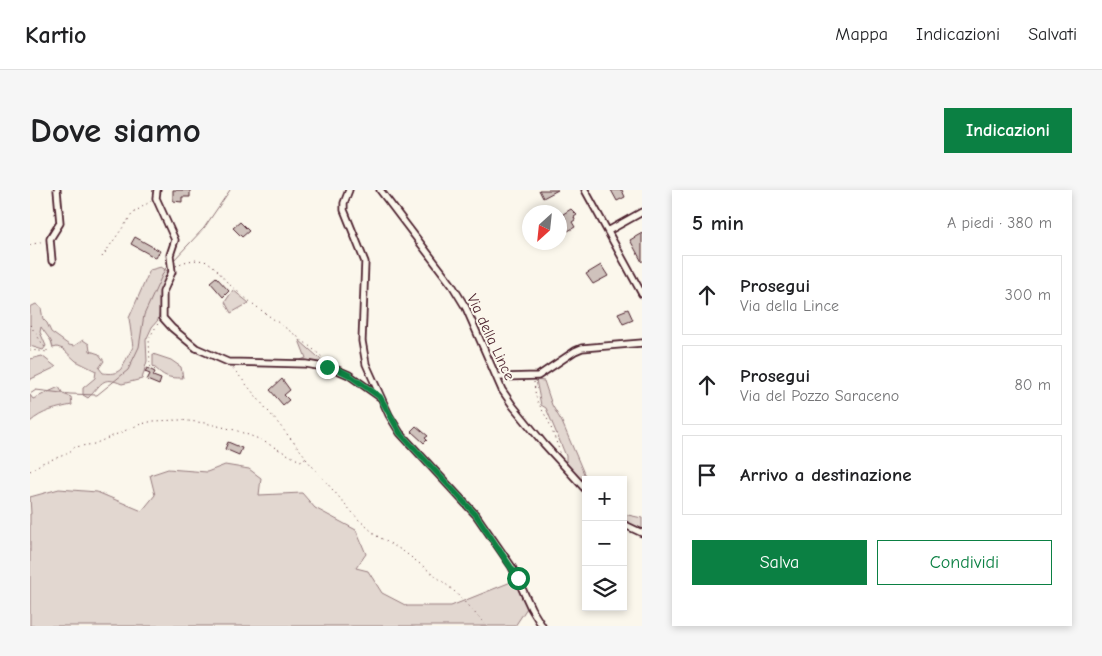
<!DOCTYPE html>
<html lang="it">
<head>
<meta charset="utf-8">
<style>
  :root { --surface:#fff; --page:#f6f6f6; --text:#202124; --muted:#757577; --line:#e0e0e0; --accent:#0b8043 }
  body { margin:0; font-family:"Comic Neue",sans-serif; background:var(--page); color:var(--text) }
  .controls { position:absolute; right:15px; bottom:15px; display:grid; overflow:hidden; border-radius:0px; box-shadow:0 2px 8px #0003 }
  .controls button { width:45px; height:45px; display:grid; place-items:center; padding:0; border:0; border-bottom:1px solid var(--line); background:var(--surface); color:var(--text); font:25px sans-serif }
  .compass { position:absolute; left:492px; top:15px; width:45px; height:45px; border-radius:50%; background:var(--surface); box-shadow:0 2px 8px #0003; rotate:207deg }
  .stop { position:absolute; width:15px; height:15px; margin:-11px; border:4px solid #0b8043; border-radius:50%; background:#fff }
  .stop.end { background:#0b8043; border-color:#fff; box-shadow:0 1px 5px #0008 }
  .list { margin:0; padding:0; list-style:none }
  h2 { display:flex; justify-content:space-between; align-items:center; height:65px; margin:0; padding:0 20px; font-size:21px }
  h2 small { font-size:16px; font-weight:400; color:var(--muted) }
  .list li { display:grid; grid-template-columns:32px 1fr auto; gap:15px; align-items:center; box-sizing:border-box; height:80px; margin:0 10px 10px; padding:0 10px; border:1px solid var(--line); border-radius:0px }
  .list b { display:block; font-size:19px; white-space:nowrap }
  .list p { margin:0; font-size:16px; white-space:nowrap; color:var(--muted) }
  .list em { font-size:16px; font-style:normal; color:var(--muted) }
  .actions { display:flex; gap:10px; padding:15px 20px }
  .actions a { flex:1; padding:11px 0; border:1px solid var(--accent); border-radius:0px; text-align:center; font-size:18px; color:var(--accent) }
  .actions .main { background:var(--accent); color:#fff }
  .icon { flex:none; width:28px; height:28px; fill:none; stroke:currentColor; stroke-width:2; stroke-linecap:round; stroke-linejoin:round }
  .map { position:relative; flex:none; width:612px; height:436px; overflow:hidden; border-radius:0px }
  header { display:flex; align-items:center; gap:30px; box-sizing:border-box; height:70px; padding:0 25px; background:var(--surface); border-bottom:1px solid var(--line) }
  header strong { font-size:24px }
  nav { display:flex; gap:28px; margin-inline-start:auto; font-size:18px }
  .intro { display:flex; align-items:center; justify-content:space-between; box-sizing:border-box; height:120px; padding:0 30px }
  h1 { margin:0; font-size:35px }
  .button { padding:12px 22px; border-radius:0px; background:var(--accent); color:#fff; font-size:18px; font-weight:700 }
  main { display:flex; gap:30px; padding:0 30px }
  aside { flex:1; background:var(--surface); border-radius:0px; box-shadow:0 2px 8px #0003 }
  .map>svg:first-child { display:block }
  .green { fill:#e2d7d0; stroke:#967b7e }
  .lines { fill:none; stroke-linecap:round; stroke-linejoin:round }
  .stream { stroke:#907477; stroke-width:1 }
  .building { fill:#cfc2bc; stroke:#4a1f2b }
  .minor-casing { stroke:#4a1f2b; stroke-width:9 }
  .path { stroke:#4a1f2b; stroke-width:1; stroke-dasharray:1 4; stroke-linecap:butt }
  .minor { stroke:#fbf7ec; stroke-width:5.5 }
  .route { stroke:#0b8043; stroke-width:6 }
  .labels { text-anchor:middle; dominant-baseline:central; stroke-width:4; stroke-linejoin:round; paint-order:stroke }
  .street-label { font-size:15px; fill:#4a1f2b; stroke:#fbf7ec }
</style>
</head>
<body>
<header>
<strong>Kartio</strong>
<nav><a>Mappa</a><a>Indicazioni</a><a>Salvati</a></nav>
</header>
<div class="intro"><h1>Dove siamo</h1><a class="button">Indicazioni</a></div>
<main>
<div class="map">
<svg width="612" height="436" viewBox="0 0 612 436">
  <rect width="100%" height="100%" fill="#fbf7ec"/>
  <filter id="ink" filterUnits="userSpaceOnUse"><feTurbulence type="fractalNoise" baseFrequency=".02" numOctaves="2"/><feDisplacementMap in="SourceGraphic" scale="10" xChannelSelector="R" yChannelSelector="G"/><feConvolveMatrix kernelMatrix="1 2 1 2 8 2 1 2 1" color-interpolation-filters="sRGB"/></filter>
  <g filter="url(#ink)">
    <path class="green" d="M131,77l8,5 -11,48 -6,7 -6,13 1,21 -5,18 -20,5c-21,-9 -20,1 -34,14l-5,-3v-7l12,-10 1,-7 -20,-10 -13,-12 -6,-2 -4,1 -2,-7 -10,-14 -1,5 6,14 -3,4 -13,-4v-39l6,-3 5,4 2,11 4,4 4,9 18,13 5,1 9,-6 6,4 1,7 9,3 5,7 -5,7 4,5c7,1 13,1 18,-4l12,-22 -4,-29 21,-48z
      M203,100l16,13 -18,10 -6,-11z
      M269,150l28,25 -29,-4 8,-3z
      M123,164l18,6 10,7 2,11c-16,0 -18,-1 -30,-12z
      M12,166l14,11 -25,12 -1,2v-22z
      M506,190l8,1 8,24 10,17 23,54 4,4h-3v7l-20,-21v-10l-20,-48 -5,-3z
      M29,197l4,7 8,3 1,8c-15,3 -30,6 -42,17v-27l3,4z
      M195,275l24,4 12,9 -2,17 43,-2 13,15 41,22 10,24 -10,14 12,3 14,22 25,13h44l65,-26 11,28 -12,18h-485v-112h1l-1,-17 29,-8 38,3 45,19 13,-16 -5,-20 18,-6 39,3z
      M593,322l5,3 14,3v13l-19,-10z"/>
    <g class="lines">
      <path class="stream" d="M143,71l31,-33 26,-38
        M0,204l6,-4 34,4 27,1 31,-25 11,-23 5,-32 21,-46 4,-4"/>
    </g>
    <path class="building" d="M143,0h17v7h-8v5l-9,-1z
      M509,0h19l-15,8z
      M581,0h11l3,7 -8,4z
      M541,19l6,6 -3,2 1,3 -3,2 3,5 -7,4 -1,-2 -6,3 -1,-7 4,-2v-3l2,-1 -3,-5z
      M210,32l9,9 -7,6 -9,-9z
      M612,43v29l-12,-22z
      M105,47l25,14 -4,7 -25,-14z
      M571,75l7,11 -15,8 -7,-10z
      M186,87l13,14 -6,6 -13,-15z
      M598,119l5,11 -10,4 -5,-11z
      M117,178l8,4 -2,4 8,3 -2,6 -12,-5 3,-6 -5,-2z
      M252,189l8,11 -6,5 5,5 -6,5 -13,-15z
      M386,236l12,10 -3,2 2,2 -3,3 -13,-12z
      M198,252l14,6 -3,7 -14,-6z"/>
    <g class="lines">
      <g class="minor-casing">
        <path id="minor" d="M127,0l-1,8 19,42 -5,15 2,17 -9,20v26l9,10 24,20 32,14 78,2 29,5 14,6 31,22
          M319,0l-5,13v7l21,52 -3,79 4,23 23,51 11,18 76,82 36,52 19,41 11,18
          M350,0l72,95 14,23 36,82 11,16 31,38 42,46
          M555,0l57,104
          M578,41l34,-19
          M22,71l-2,-22 10,-16 -3,-33
          M467,187l41,-1 37,-25 7,-3 60,-5
          M593,334l19,9"/>
      </g>
      <path class="path" d="M0,55l14,-4
        M72,67l31,-44 18,-12
        M146,76c9,-6 24,-8 33,-3 8,5 12,13 19,20 6,6 14,12 20,17 26,21 55,38 79,62
        M0,135l18,27 -18,-2
        M125,180l-5,-4 -1,-28 10,-16
        M504,192l2,17 13,23 12,33
        M276,269l52,60 19,17 26,15 34,26 17,14 33,35
        M0,281l12,-8 25,-9 8,-7 19,-3 44,-19 15,-4 27,-1 25,3 30,7 24,9 41,22 5,-2v-3l-73,-89"/>
      <use href="#minor" class="minor"/>
    </g>
  </g>
  <g class="lines" filter="url(#ink)">
    <path class="route" d="M297,177l12,3 10,5 31,22 20,36 76,82 42,63"/>
  </g>
  <g class="labels">
    <g class="street-label">
      <text transform="translate(461 147) rotate(65)">Via della Lince</text>
    </g>
  </g>
</svg>
<div class="controls">
<button>+</button>
<button>−</button>
<button><svg class="icon" aria-label="layers" viewBox="0 0 24 24"><path d="M12 4l9 5-9 5-9-5zM3 14l9 5 9-5"/></svg></button>
</div>
<svg class="compass" viewBox="-18 -18 36 36"><path d="M0-13l5 13h-10z" fill="#e53935"/><path d="M0 13l5-13h-10z" fill="#757577"/></svg>
<div class="stop" style="left:488px;top:388px"></div>
<div class="stop end" style="left:297px;top:177px"></div>
</div>
<aside>
<h2>5 min<small>A piedi · 380 m</small></h2>
<ul class="list">
<li><svg class="icon" aria-label="ahead" viewBox="0 0 24 24"><path d="M12 20V5M6 11l6-6 6 6"/></svg><div><b>Prosegui</b><p>Via della Lince</p></div><em>300 m</em></li>
<li><svg class="icon" aria-label="ahead" viewBox="0 0 24 24"><path d="M12 20V5M6 11l6-6 6 6"/></svg><div><b>Prosegui</b><p>Via del Pozzo Saraceno</p></div><em>80 m</em></li>
<li><svg class="icon" aria-label="arrive" viewBox="0 0 24 24"><path d="M6 21V4h12l-3 4 3 4H6"/></svg><div><b>Arrivo a destinazione</b></div></li>
</ul>
<div class="actions"><a class="main">Salva</a><a>Condividi</a></div>
</aside>
</main>
</body>
</html>
